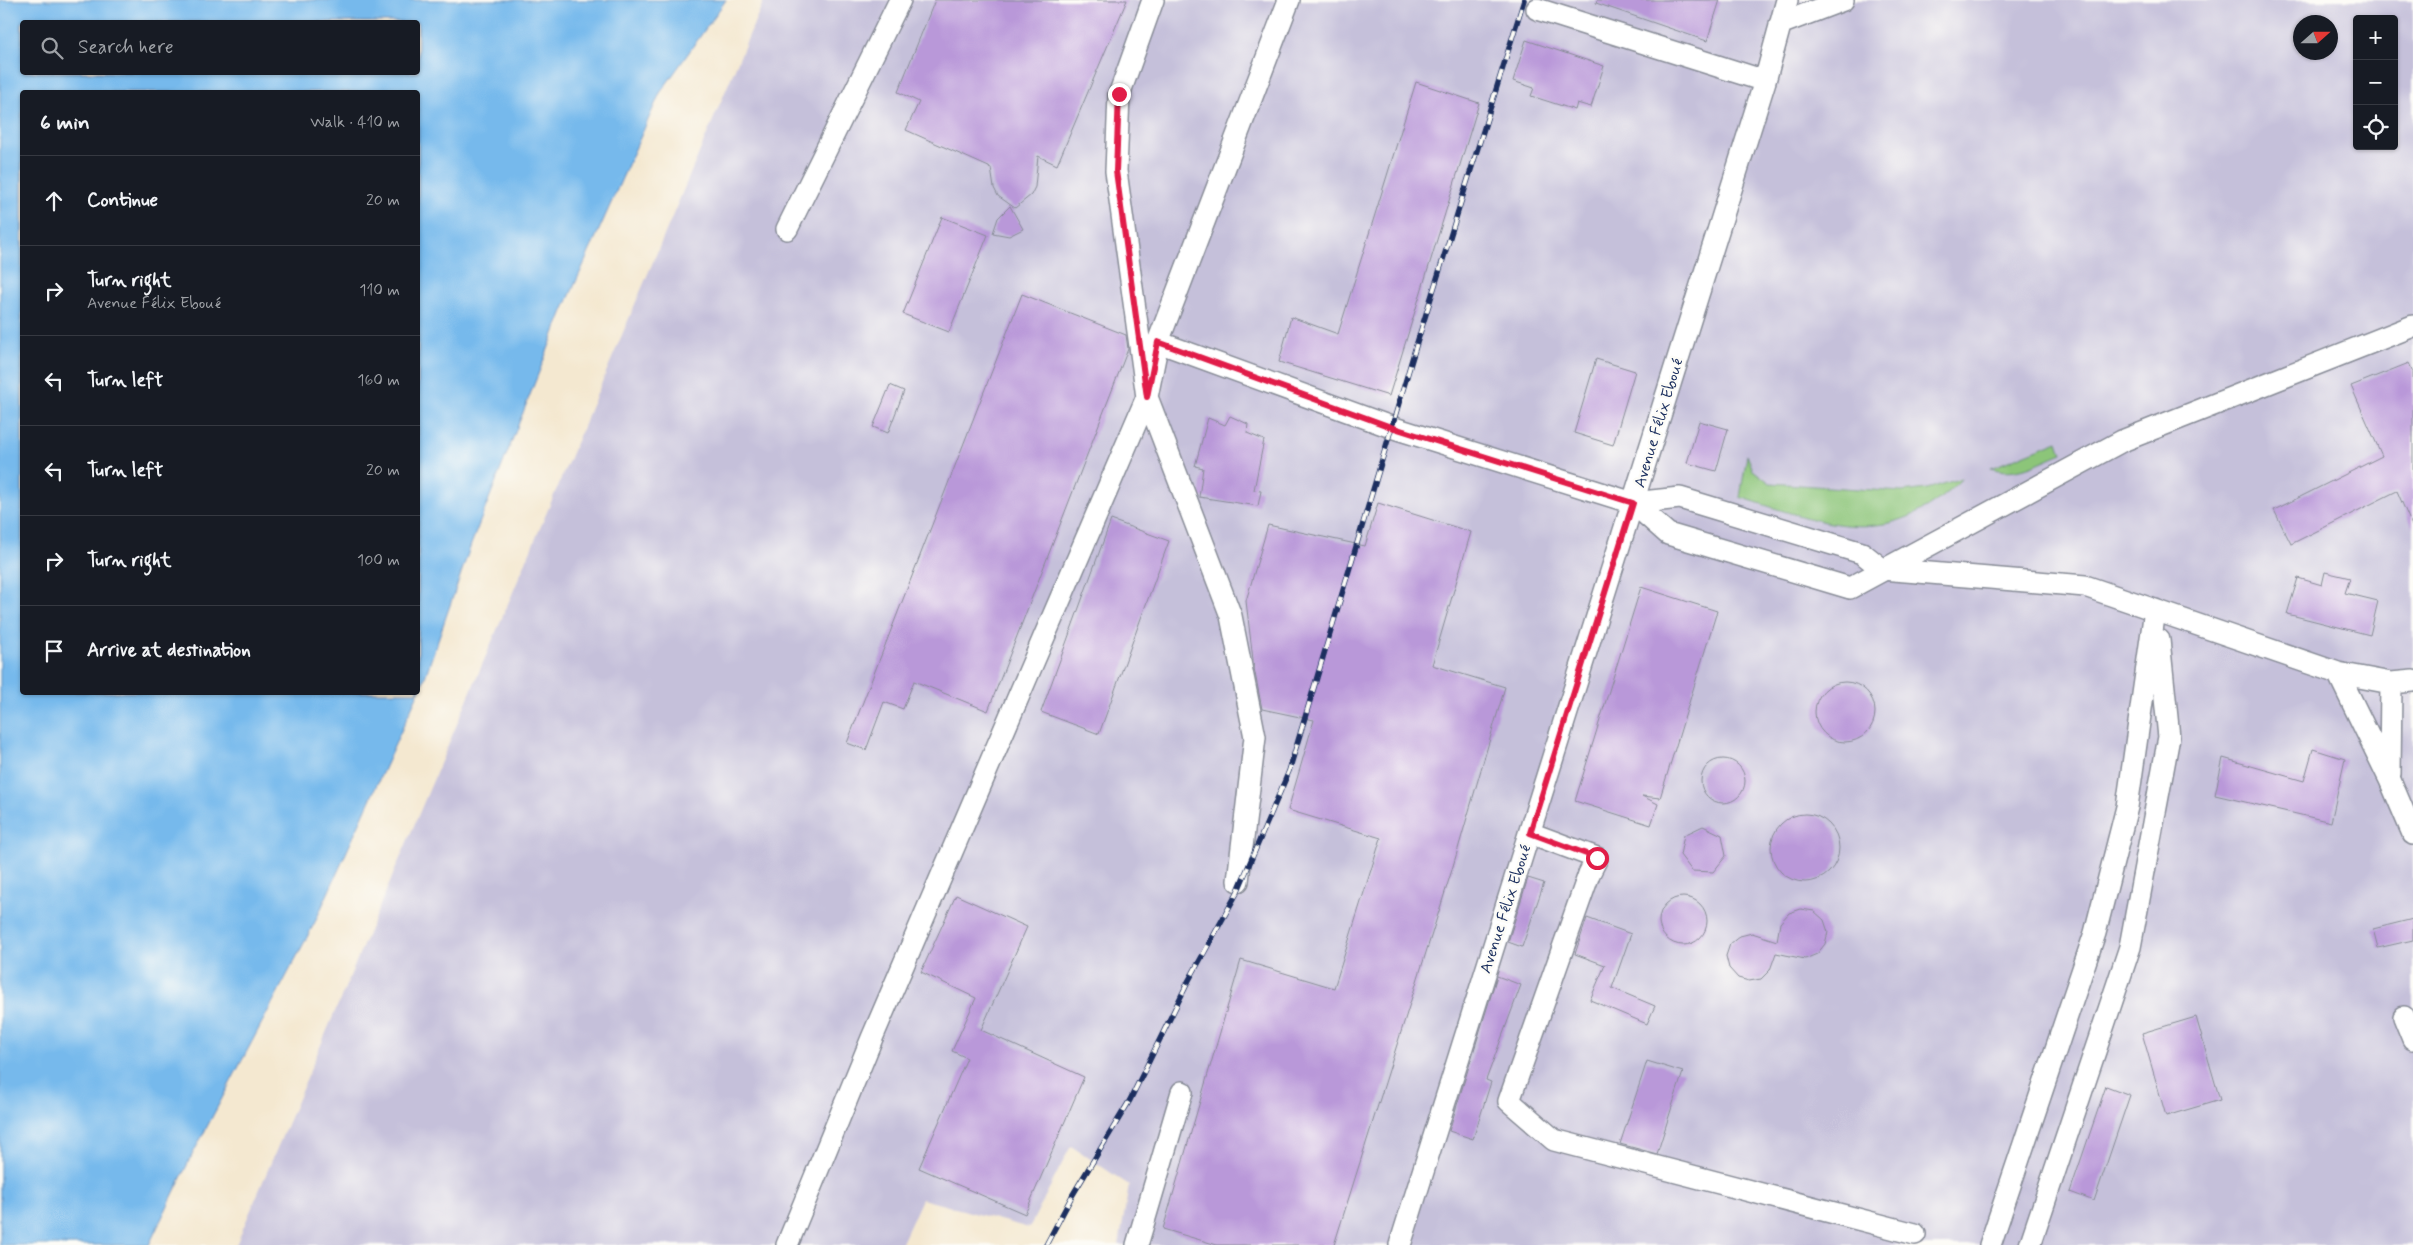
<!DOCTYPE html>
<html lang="en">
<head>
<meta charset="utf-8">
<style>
  :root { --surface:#171b24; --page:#20242c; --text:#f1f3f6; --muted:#9ea1a6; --line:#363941 }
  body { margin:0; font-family:Mynerve,sans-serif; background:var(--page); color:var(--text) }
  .controls { position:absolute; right:15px; top:15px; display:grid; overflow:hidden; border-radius:5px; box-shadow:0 1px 4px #0004 }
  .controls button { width:45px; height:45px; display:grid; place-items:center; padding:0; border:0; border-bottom:1px solid var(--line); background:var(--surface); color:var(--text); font:25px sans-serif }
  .compass { position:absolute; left:2293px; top:15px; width:45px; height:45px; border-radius:50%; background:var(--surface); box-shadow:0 1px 4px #0004; rotate:69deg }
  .stop { position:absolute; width:15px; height:15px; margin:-11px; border:4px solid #e11d48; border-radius:50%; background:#fff }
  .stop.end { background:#e11d48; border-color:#fff; box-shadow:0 1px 5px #0008 }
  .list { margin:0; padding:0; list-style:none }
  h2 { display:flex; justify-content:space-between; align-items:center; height:65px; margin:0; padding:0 20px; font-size:21px }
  h2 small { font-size:16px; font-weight:400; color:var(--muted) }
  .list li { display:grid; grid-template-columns:32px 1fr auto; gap:15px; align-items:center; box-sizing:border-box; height:90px; padding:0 20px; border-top:1px solid var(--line) }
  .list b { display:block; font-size:19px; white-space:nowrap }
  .list p { margin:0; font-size:16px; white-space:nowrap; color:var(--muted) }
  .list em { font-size:16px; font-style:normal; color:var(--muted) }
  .icon { flex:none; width:28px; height:28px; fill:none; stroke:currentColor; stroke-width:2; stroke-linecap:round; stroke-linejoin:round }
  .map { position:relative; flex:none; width:2413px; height:1245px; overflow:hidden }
  .search { position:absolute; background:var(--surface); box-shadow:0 1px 4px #0004; left:20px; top:20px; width:400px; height:55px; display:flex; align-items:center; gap:12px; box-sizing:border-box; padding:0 18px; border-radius:5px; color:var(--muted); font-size:19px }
  .panel { position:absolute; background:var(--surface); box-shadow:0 1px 4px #0004; left:20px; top:90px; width:400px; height:605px; border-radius:5px }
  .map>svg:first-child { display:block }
  .industrial { fill:#c5c0da; fill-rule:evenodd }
  .green { fill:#8cc579; stroke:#547a6c }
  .water { fill:#76b9ec; stroke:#4874a5; fill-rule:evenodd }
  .building { fill:#b998d9 }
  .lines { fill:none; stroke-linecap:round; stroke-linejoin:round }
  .minor-casing { stroke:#888c97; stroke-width:24 }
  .minor { stroke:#fff; stroke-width:21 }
  .rail-casing { stroke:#1b2f5e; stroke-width:5.5 }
  .rail { stroke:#fdfcf7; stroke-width:4; stroke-dasharray:11; stroke-linecap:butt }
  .route { stroke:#e11d48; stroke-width:6 }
  .labels { text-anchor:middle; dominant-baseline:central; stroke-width:5; stroke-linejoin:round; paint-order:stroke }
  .street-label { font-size:16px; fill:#1b2f5e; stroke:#fdfcf7 }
</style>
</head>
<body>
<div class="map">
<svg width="2413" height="1245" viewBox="0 0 2413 1245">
  <rect width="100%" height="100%" fill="#fdfcf7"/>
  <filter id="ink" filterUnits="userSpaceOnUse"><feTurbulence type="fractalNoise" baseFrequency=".02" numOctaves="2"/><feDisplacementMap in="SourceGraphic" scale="10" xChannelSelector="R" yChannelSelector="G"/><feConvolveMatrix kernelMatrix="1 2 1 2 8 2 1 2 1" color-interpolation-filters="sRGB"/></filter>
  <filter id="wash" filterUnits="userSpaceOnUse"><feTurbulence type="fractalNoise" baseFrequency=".0096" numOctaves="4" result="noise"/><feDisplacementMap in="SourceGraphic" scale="20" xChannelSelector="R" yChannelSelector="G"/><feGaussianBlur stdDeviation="1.12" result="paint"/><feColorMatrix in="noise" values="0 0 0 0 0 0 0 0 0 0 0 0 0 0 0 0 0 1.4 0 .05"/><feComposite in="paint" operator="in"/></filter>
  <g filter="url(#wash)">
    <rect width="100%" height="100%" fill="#f4e8d0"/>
    <path class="industrial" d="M764,0h1649v1245h-1294l10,-60 -58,-39 -42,82 -107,-29 -21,46h-665zM2357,19h37v127h-37zM2300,22h30v30h-30z"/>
    <path class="green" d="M2058,441l4,12c-23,9 -46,24 -71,15z
      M1747,455l6,15 17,13 132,9 25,-3 35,-11c-70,75 -138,46 -222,19z"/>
    <path class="water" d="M0,0h726l-66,93 -97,218 -91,231 -48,138 -109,242 -126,239 -40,84h-149zM22,22h396v50h-396zM22,92h396v600h-396z"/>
    <g id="blocks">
      <path class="building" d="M935,0h192l-70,165 -19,-9 -3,31 -4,8 -16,13 -17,-12 -4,-8 -3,-20 -85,-38 13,-28 -21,-10z
        M1597,0h123l-13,41 -111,-38z
        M1526,40l78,26 -13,41 -14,-4 -2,7 -44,-14 3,-8 -21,-7z
        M1416,82l63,21 -90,293 -110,-34 12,-45 47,17z
        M1010,206l13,23 -14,7 -16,-3 5,-15z
        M942,217l46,18 -39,97 -46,-18z
        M1022,294l104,41 2,14 -140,362 -74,-30 -11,28 -19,-7 -18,48 -19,-7z
        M1596,359l39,12 -22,74 -39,-12z
        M2409,363l4,9v156l-16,-37 -106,53 -17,-34 108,-54 -31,-70z
        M890,385l14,6 -16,42 -15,-6z
        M1230,416l18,8 -1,9 17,7 -10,50 7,1 -3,15 -59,-9 4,-29 -8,-2 13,-48 17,7z
        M1699,421l29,8 -12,42 -29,-8z
        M1378,503l93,29 -39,133 73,22 -54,186 -117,372h-117l-54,-16 78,-269 93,28 47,-150 -93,-28 26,-90 -52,-11 -8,-41 -8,-67 22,-76 97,21z
        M1111,520l58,21 -70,193 -58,-22z
        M2325,572l25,6 -5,15 33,8 -8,34 -83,-21 11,-36 24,7z
        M1641,587l76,24 -57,187 -18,-2 16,8 -7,21 -76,-24z
        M1815 712a30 30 0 1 1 60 0a30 30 0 1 1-60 0Z
        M2313,749l32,10 -14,63 -116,-27 8,-37 81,23z
        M1701 781a22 22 0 1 1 44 0a22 22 0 1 1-44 0Z
        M1771 848a34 34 0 1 1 68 0a34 34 0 1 1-68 0Z
        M1703,826l19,9 4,21 -13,16 -21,-1 -12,-16 4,-20z
        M1528,878l16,5 -22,64 -14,-5z
        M956,895l71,32 -46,103 103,47 -59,137 -106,-46 48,-110 -15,-7 24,-53 -55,-26z
        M1659 921a24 24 0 1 1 48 0a24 24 0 1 1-48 0Z
        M1801,909l13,2 10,9 4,12 -3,12 -8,10 -12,5 -29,-6 -6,17 -9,9 -12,2 -11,-3 -9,-10 -3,-12 4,-12 10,-8 12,-3 25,8 3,-18 9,-10z
        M1587,918l44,16 -19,54 43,18 -8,18 -57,-24 15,-35 -30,-11z
        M2413,919v21l-35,8 -5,-19z
        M1497,976l24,9 -35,95 5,2 -18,57 -24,-8z
        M2196,1017l24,83 -54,16 -24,-83z
        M1647,1061l36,11 -26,82 -37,-10z
        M2106,1086l24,9 -36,106 -24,-9z"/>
    </g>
  </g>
  <g filter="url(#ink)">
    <use href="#blocks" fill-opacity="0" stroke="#888c97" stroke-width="1"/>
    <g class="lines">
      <g class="minor-casing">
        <path id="minor" d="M1153,0l-34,95 -3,76 31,226 84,219 24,121 -17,144
          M1537,9l228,72
          M1780,24l63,-24
          M787,229l113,-229
          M1158,342l233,85 242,76 47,-5 182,55 20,16 203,17 253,87 53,10 22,-2
          M1633,503l35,31 182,54 272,-147 291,-115
          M2338,673l52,107 23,54
          M2390,774l1,-91
          M1530,833l67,25 -8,16 -80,227 45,39 361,94
          M2404,1017l9,22
          M787,1245l85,-207 275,-641 11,-55 131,-342
          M1137,1245l45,-153
          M1400,1245l365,-1164 22,-81
          M1990,1245l105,-312 32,-126 28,-197
          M2030,1245l100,-298 39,-210 -10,-97"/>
      </g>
      <use href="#minor" class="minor"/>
      <g class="rail-casing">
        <path id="rail" d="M1046,1245l26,-49 58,-96 59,-120 48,-87 52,-122 127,-425 108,-346"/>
      </g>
      <use href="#rail" class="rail"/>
    </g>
  </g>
  <g class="lines" filter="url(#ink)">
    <path class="route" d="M1119,94l-3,77 31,226 11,-55 233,85 242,76 -103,330 67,25"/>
  </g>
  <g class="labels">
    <g class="street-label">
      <text transform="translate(1659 423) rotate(-73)">Avenue Félix Eboué</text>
      <text transform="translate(1506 909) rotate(-72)">Avenue Félix Eboué</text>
    </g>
  </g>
</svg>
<div class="controls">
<button>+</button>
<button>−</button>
<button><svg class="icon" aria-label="locate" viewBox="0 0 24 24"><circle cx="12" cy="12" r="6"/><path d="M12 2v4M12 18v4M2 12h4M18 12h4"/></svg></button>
</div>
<svg class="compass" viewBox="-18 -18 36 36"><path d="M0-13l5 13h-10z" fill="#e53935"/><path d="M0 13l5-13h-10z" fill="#9ea1a6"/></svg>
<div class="stop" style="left:1597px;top:858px"></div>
<div class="stop end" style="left:1119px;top:94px"></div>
<div class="search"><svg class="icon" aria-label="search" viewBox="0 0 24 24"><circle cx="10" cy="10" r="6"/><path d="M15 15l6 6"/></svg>Search here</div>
<section class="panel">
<h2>6 min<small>Walk · 410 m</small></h2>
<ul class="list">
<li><svg class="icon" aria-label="ahead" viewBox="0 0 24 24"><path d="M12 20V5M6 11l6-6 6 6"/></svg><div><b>Continue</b></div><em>20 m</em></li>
<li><svg class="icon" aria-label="right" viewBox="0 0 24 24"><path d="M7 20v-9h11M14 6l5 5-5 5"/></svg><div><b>Turn right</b><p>Avenue Félix Eboué</p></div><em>110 m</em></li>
<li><svg class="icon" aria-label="left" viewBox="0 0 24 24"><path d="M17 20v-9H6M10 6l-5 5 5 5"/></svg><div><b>Turn left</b></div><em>160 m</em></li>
<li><svg class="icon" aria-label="left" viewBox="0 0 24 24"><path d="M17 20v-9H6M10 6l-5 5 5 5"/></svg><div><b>Turn left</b></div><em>20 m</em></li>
<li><svg class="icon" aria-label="right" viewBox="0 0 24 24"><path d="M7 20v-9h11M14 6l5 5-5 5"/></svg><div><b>Turn right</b></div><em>100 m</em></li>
<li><svg class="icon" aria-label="arrive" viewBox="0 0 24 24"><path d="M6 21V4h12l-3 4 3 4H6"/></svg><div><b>Arrive at destination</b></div></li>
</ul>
</section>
</div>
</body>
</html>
